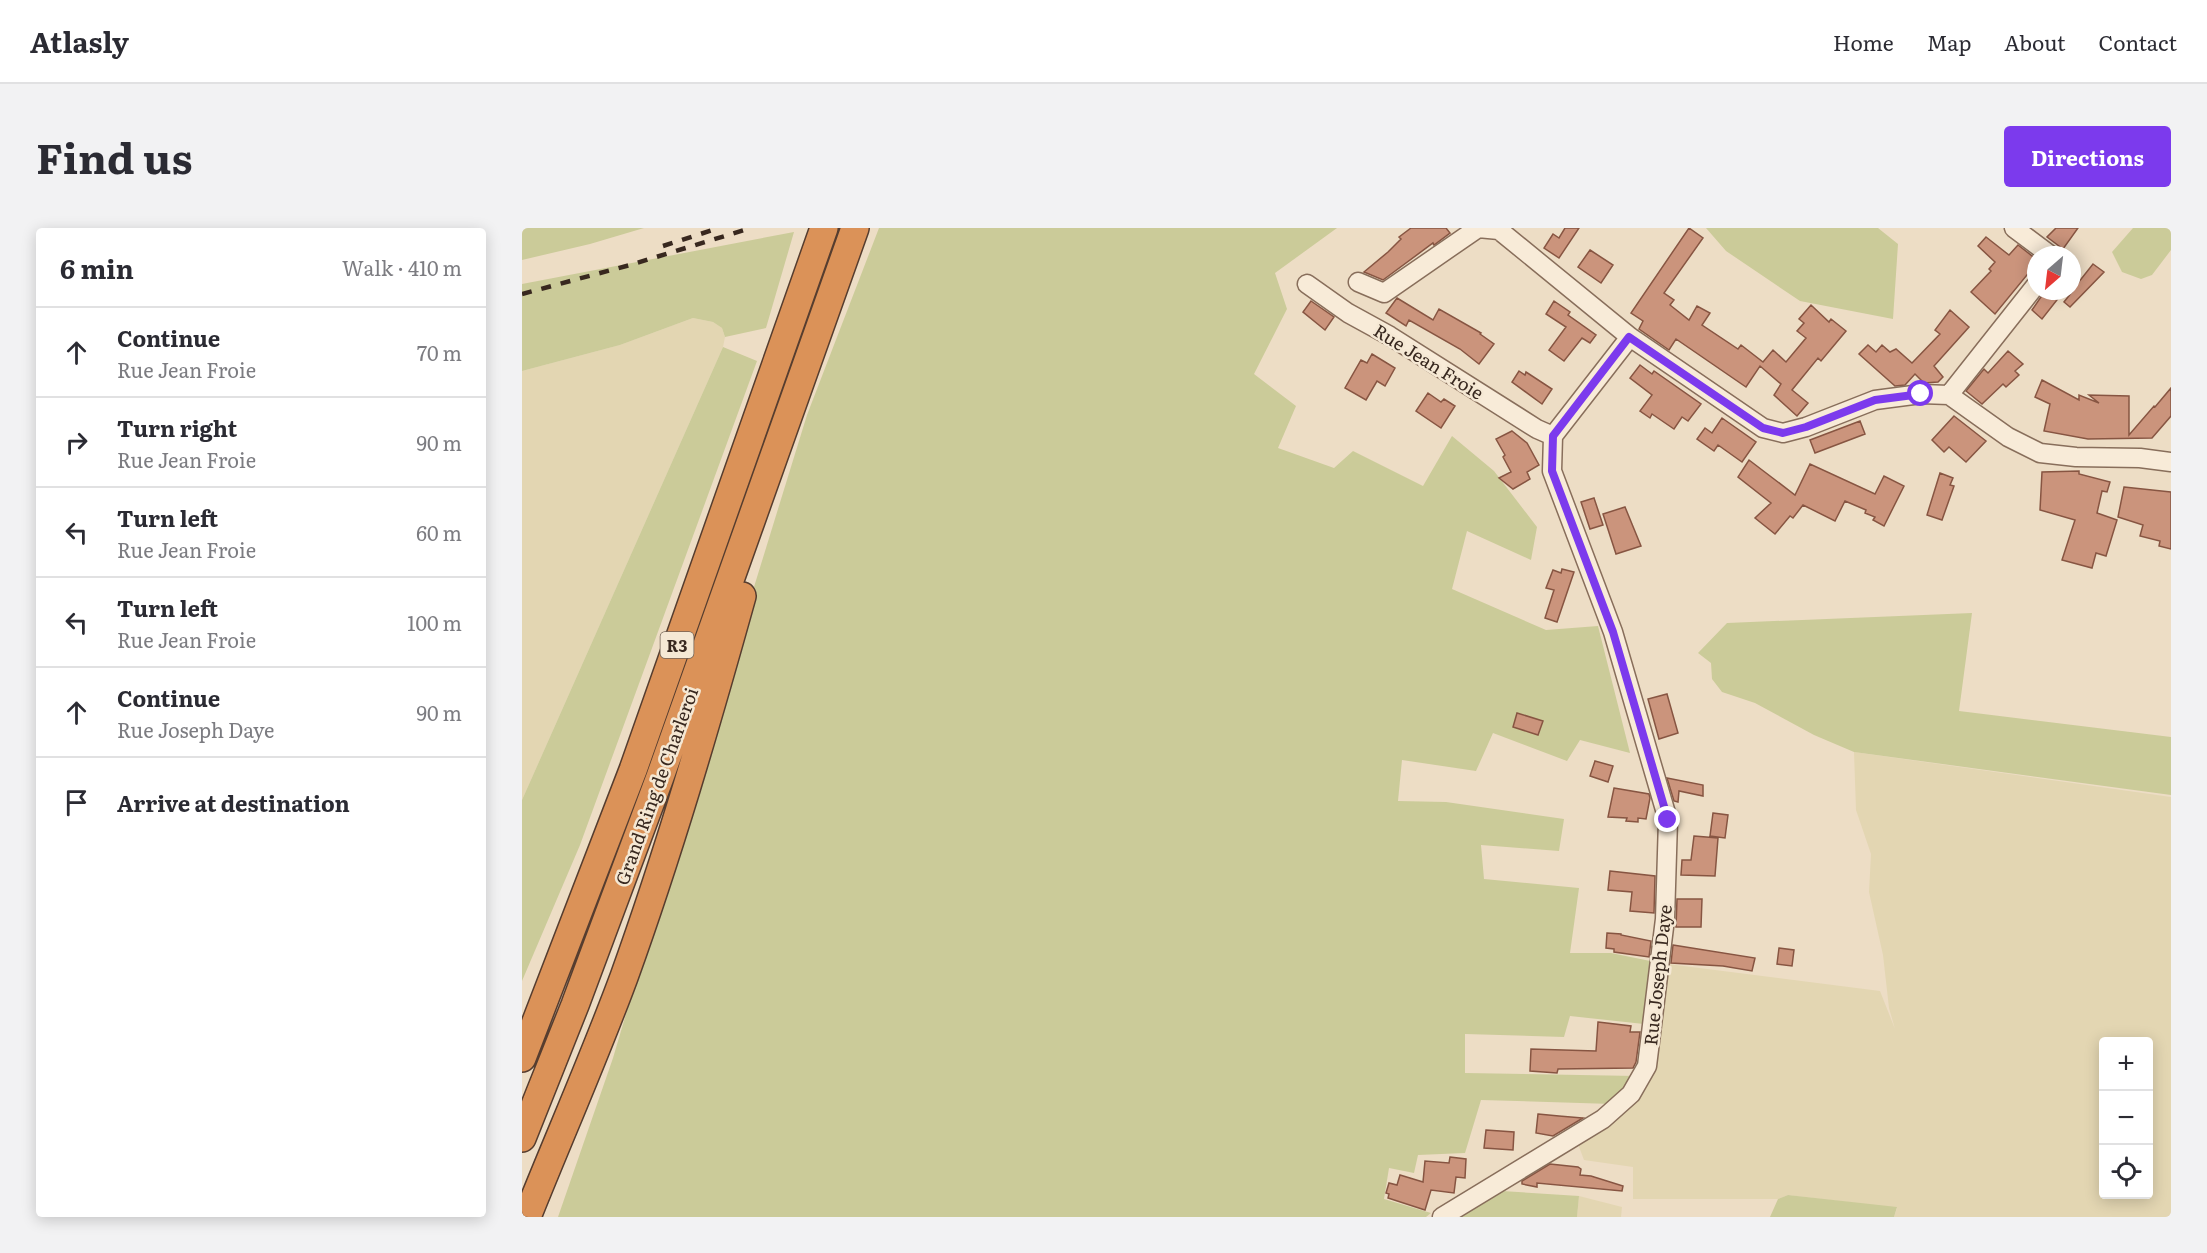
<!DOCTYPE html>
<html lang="en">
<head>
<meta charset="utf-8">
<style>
  :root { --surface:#fff; --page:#f2f2f3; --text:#2b2b33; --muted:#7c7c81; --line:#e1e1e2; --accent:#7c3aed }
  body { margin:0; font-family:Literata,serif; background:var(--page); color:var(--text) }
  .controls { position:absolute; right:18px; bottom:18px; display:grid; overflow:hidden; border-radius:6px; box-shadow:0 3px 15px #0003 }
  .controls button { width:54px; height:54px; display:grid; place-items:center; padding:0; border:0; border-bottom:2px solid var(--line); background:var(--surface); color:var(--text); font:30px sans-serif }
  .compass { position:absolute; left:1505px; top:18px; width:54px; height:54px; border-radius:50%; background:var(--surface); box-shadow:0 3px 15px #0003; rotate:208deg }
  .stop { position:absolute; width:18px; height:18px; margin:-14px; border:4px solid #7c3aed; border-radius:50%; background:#fff }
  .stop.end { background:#7c3aed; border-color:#fff; box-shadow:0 2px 6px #0008 }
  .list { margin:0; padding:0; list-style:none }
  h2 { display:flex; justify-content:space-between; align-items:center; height:78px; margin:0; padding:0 24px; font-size:26px }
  h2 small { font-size:20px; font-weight:400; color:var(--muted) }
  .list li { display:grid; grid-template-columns:39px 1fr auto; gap:18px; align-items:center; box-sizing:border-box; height:90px; padding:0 24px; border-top:2px solid var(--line) }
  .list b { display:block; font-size:22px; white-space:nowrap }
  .list p { margin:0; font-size:20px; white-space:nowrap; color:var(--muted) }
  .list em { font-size:20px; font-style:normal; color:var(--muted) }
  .icon { flex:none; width:33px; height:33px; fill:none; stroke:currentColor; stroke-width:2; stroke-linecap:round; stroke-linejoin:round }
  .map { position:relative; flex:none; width:1649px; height:989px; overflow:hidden; border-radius:6px }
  header { display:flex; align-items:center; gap:36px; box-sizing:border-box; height:84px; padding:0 30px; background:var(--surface); border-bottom:2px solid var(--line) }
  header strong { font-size:28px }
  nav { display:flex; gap:33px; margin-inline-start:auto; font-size:21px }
  .intro { display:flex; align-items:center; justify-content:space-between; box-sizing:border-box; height:144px; padding:0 36px }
  h1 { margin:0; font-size:42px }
  .button { padding:15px 27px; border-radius:6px; background:var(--accent); color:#fff; font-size:21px; font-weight:700 }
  main { display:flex; gap:36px; padding:0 36px }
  aside { flex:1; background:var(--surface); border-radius:6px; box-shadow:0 3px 15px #0003 }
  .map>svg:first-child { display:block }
  .farmland { fill:#e3d6b2; fill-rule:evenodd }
  .green { fill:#cbcb99 }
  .building { fill:#cb947c; stroke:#875542; stroke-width:1.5 }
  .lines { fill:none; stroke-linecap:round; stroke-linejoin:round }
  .minor-casing { stroke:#886e5b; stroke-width:21 }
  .highway-casing { stroke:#563d2f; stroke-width:30 }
  .minor { stroke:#f8ebd8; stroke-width:18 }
  .highway { stroke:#db9258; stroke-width:27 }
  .rail { stroke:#38281f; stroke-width:4.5; stroke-dasharray:10 10; stroke-linecap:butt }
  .route { stroke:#7c3aed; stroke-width:8 }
  .labels { text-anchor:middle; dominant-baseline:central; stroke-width:5; stroke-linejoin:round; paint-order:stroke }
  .shield { fill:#f5e8d4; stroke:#716255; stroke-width:1.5 }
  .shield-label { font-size:16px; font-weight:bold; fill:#38281f }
  .street-label { font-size:18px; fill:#38281f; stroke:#f5e8d4 }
</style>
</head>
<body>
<header>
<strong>Atlasly</strong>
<nav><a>Home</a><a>Map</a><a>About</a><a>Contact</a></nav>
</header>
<div class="intro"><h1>Find us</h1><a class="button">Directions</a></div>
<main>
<aside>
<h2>6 min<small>Walk · 410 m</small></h2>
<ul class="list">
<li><svg class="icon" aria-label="ahead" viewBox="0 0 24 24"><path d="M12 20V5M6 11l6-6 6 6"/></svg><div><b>Continue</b><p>Rue Jean Froie</p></div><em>70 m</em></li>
<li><svg class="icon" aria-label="right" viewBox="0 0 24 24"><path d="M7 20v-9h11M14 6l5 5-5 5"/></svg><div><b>Turn right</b><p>Rue Jean Froie</p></div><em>90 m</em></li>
<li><svg class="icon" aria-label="left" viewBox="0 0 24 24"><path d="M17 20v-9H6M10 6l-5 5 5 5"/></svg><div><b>Turn left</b><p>Rue Jean Froie</p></div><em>60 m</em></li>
<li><svg class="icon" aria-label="left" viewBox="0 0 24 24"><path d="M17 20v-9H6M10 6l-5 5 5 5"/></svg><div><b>Turn left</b><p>Rue Jean Froie</p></div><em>100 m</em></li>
<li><svg class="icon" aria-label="ahead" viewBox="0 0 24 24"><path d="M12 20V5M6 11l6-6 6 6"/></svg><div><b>Continue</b><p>Rue Joseph Daye</p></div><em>90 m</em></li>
<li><svg class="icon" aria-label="arrive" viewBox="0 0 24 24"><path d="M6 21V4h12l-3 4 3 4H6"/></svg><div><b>Arrive at destination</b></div></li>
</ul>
</aside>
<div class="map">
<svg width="1649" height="989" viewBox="0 0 1649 989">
  <rect width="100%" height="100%" fill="#edddc5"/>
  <path class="farmland" d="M171,90l20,4 9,6 3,9 -2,10 -201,453v-429l98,-26z
    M1332,524l317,45v420h-277l3,-9 -109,-13 -10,4h-145v-32l-49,-7 -9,-24 72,-70 13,-103 220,28 15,38 -6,-21 -6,-53 -14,-63 2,-38 -15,-44zM1582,814h44v152h-44z
    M1057,968l43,11 -1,10h-44z"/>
  <path class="green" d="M0,0h122l-54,16 -68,16z
    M357,0h458l-62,45 12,36 -33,65 42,32 -18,42 56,20 19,-17 70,35 29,-50 42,35 43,56 -6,33 -64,-29 -15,58 94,41 52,-4 32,127 -50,-13 -13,21 -74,-28 -17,38 -74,-11 -4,41 48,1 118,17 -5,32 -78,-6 3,34 95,9 -9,65h41l49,10 -7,62 -83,-9 -6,21 -99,-3v39l171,3 -24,28 -131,-4 -16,53 -47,2 -4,18 -25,-5 -5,31 47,14 -5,4h-868l55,-159 99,-335 95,-308z
    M1184,0h172l20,16 -5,75 -93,-18 -74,-50z
    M1611,0h38v22l-19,25 -11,4 -19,-7 -10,-20z
    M272,4l-28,96 -41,9 -3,-9 -9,-6 -20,-4 -73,27 -98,26v-87z
    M201,119l34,14 -177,484 -58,136v-181z
    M1450,385l-13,98 212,26v58l-317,-43 -40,-17 -59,-32 -33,-11 -10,-13 -1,-16 -13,-10 29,-30z
    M964,962l93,6 -2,21h-134z
    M1266,967l109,12 -3,10h-124l8,-18z"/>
  <path class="building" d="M889,0h35l4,5 -16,12 -1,-2 -50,37 -19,-8 24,-20 13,-13 -2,-2z
    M1043,0h14l-20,30 -15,-10 9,-14 6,4z
    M1167,0l14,10 -39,55 10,7 -4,5 19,15 8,-14 13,7 -8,12 36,24 3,-4 22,17 10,-12 13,12 20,-24 -9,-7 7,-8 -5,-4 12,-14 18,17 2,-3 15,12 -25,30 -3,-3 -26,32 16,13 -11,13 -23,-21 7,-11 -21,-18 -14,21 -70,-48 -7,11 -30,-21 4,-8 -12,-8z
    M1534,0h22l-15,21 -16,-12z
    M1464,9l23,18 9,-10 18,14v5l-41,50 -24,-22 20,-21 -2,-2 6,-7 -17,-16z
    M1068,22l23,15 -12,18 -23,-16z
    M1571,36l11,8 -34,35 -6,-5 8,-10v-14l6,5z
    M1523,63h19l-22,28 -10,-9z
    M875,70l36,22 6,-11 42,24 -1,1 14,10 -15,20 -19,-15 -51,-29 -3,6 -20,-13z
    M789,73l23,16 -9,13 -22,-18z
    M1032,73l16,11 -2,3 28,20 -6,8 -8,-5 -18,23 -15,-11 17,-23 -20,-13z
    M1428,82l19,17 -35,39 9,11 -5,5 -14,1 -9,-9 -10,11 -10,1 -36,-32 9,-9 8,7 6,-7 8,7 6,-3 16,14 28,-29 -5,-4z
    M1486,123l15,13 -8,7 4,4 -13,12 -3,-3 -21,20 -16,-13 18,-22 4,4z
    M850,126l23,14 -10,18 -8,-5 -11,19 -21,-12 16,-28 6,3z
    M1118,137l12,9 2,-3 47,33 -13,17 -6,-4 -8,12 -22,-15 -2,4 -10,-7 12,-16 -22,-17z
    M997,143l6,4 1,-3 26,17 -10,15 -30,-22z
    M1520,152l37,20v-5l20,8 -10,-8 40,1v39l25,-29 1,1 16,-19v28l-19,22 -64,1 -44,-8 6,-27 -15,-7z
    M906,165l13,9 3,-3 11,7 -14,22 -25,-17z
    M1432,188l32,25 -20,21 -17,-15 -5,5 -12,-12z
    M1200,190l34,24 -14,20 -24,-17 -4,6 -17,-12 8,-11 7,5z
    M1338,193l5,13 -50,19 -5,-13z
    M990,203l15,12 12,22 -12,7 3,7 -17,10 -14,-11 12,-6 -8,-15 2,-2 -9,-16z
    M1227,232l46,35 15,-31 65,30 9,-18 20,10 -20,40 -11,-6 2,-3 -10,-4 1,-3 -21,-9 -10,20 -32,-16 -10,13 -3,-2 -15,18 -20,-16 16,-15 -33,-26z
    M1557,243v3l31,8 -3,10 -5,-1 -5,22 20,7 -11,36 -10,-3 -4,15 -30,-8 13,-40 -35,-10 2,-38z
    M1418,245l13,5 -3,7 4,1 -12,34 -15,-5z
    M1602,259l47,5v57l-12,-3 1,-5 -20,-5 3,-11 -25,-8z
    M1072,270l9,27 -13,4 -9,-27z
    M1103,279l16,39 -25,8 -13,-40z
    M1040,341l12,3 -17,50 -12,-4 9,-28 -8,-2 7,-18 8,3z
    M1145,466l11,39 -19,6 -11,-40z
    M995,485l26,8 -5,14 -25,-8z
    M1073,533l18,5 -5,16 -18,-6z
    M1145,550l36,7v11l-24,-5 -1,11 -4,-1z
    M1092,560l35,6 1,4 -4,21 -8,-1v4l-12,-1 1,-3 -19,-1z
    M1191,585l15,2 -3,23 -15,-2z
    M1172,608l24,2 -3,38 -34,-1 1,-15h9z
    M1088,643l45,5 -1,37 -24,-2 2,-19 -24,-2z
    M1155,671h25l-1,28h-25z
    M1085,705l14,1v1l30,6 -2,16 -35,-5v-3l-8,-1z
    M1151,717l82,13 -3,13 -29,-5 -52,-3z
    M1257,720l15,2 -2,16 -15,-2z
    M1076,794l33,4 -1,6h10l-4,30 -3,6 -75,1 -1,4 -27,-2 1,-22 65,2z
    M1016,886l21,2 24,2 -30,18 -17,-3z
    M964,902l28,2 -1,18 -29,-2z
    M928,929l16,2 -1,19 -9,-1 -2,16 -23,-3 -6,20 -37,-12 1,-4 -3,-1 3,-10 8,2 3,-10 23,7 2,-21 24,2z
    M1028,936l28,3 3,2 -1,6 11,1 32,10 -1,5 -85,-8v4l-15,-3v-3z"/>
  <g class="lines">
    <g class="minor-casing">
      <path id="minor" d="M1492,0l36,27
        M977,2l131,107 133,91 20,5 23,-6 69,-27 46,-6 28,1 59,42 32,16 36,4 64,1 31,4
        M836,54l26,11 94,-65 21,2 3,-2
        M785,56l41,29 42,23 147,93 16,7 77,-99
        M1427,167l87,-110
        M920,989l161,-98 28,-25 16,-28 18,-147 3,-99 -55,-188 -61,-161 1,-35"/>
    </g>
    <g class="highway-casing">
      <path id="highway" d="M0,830l111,-288 191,-542
        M0,910l53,-133 85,-228 195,-549
        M5,989c32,-80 67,-159 97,-240 45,-125 82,-252 118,-381"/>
    </g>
    <use href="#minor" class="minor"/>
    <use href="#highway" class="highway"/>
    <path class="rail" d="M141,18l56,-18
      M0,66l108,-29 121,-37"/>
  </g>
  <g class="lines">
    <path class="route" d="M1146,592l-55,-188 -61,-161 1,-35 76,-99 134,91 20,5 23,-6 69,-27 46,-6"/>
  </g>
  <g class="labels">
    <rect class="shield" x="138.5" y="404" width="33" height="26" rx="4.5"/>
    <g class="shield-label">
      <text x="155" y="417">R3</text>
    </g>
    <g class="street-label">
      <text transform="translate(907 133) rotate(32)">Rue Jean Froie</text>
      <text transform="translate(134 558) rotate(-70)">Grand Ring de Charleroi</text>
      <text transform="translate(1135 747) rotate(-84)">Rue Joseph Daye</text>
    </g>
  </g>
</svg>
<div class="controls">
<button>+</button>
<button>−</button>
<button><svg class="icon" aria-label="locate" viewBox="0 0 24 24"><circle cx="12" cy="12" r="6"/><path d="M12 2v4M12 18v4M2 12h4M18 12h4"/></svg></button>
</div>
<svg class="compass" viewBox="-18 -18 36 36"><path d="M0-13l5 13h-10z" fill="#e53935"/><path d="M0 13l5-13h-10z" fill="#7c7c81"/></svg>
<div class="stop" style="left:1399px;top:166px"></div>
<div class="stop end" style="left:1146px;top:592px"></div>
</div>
</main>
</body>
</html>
